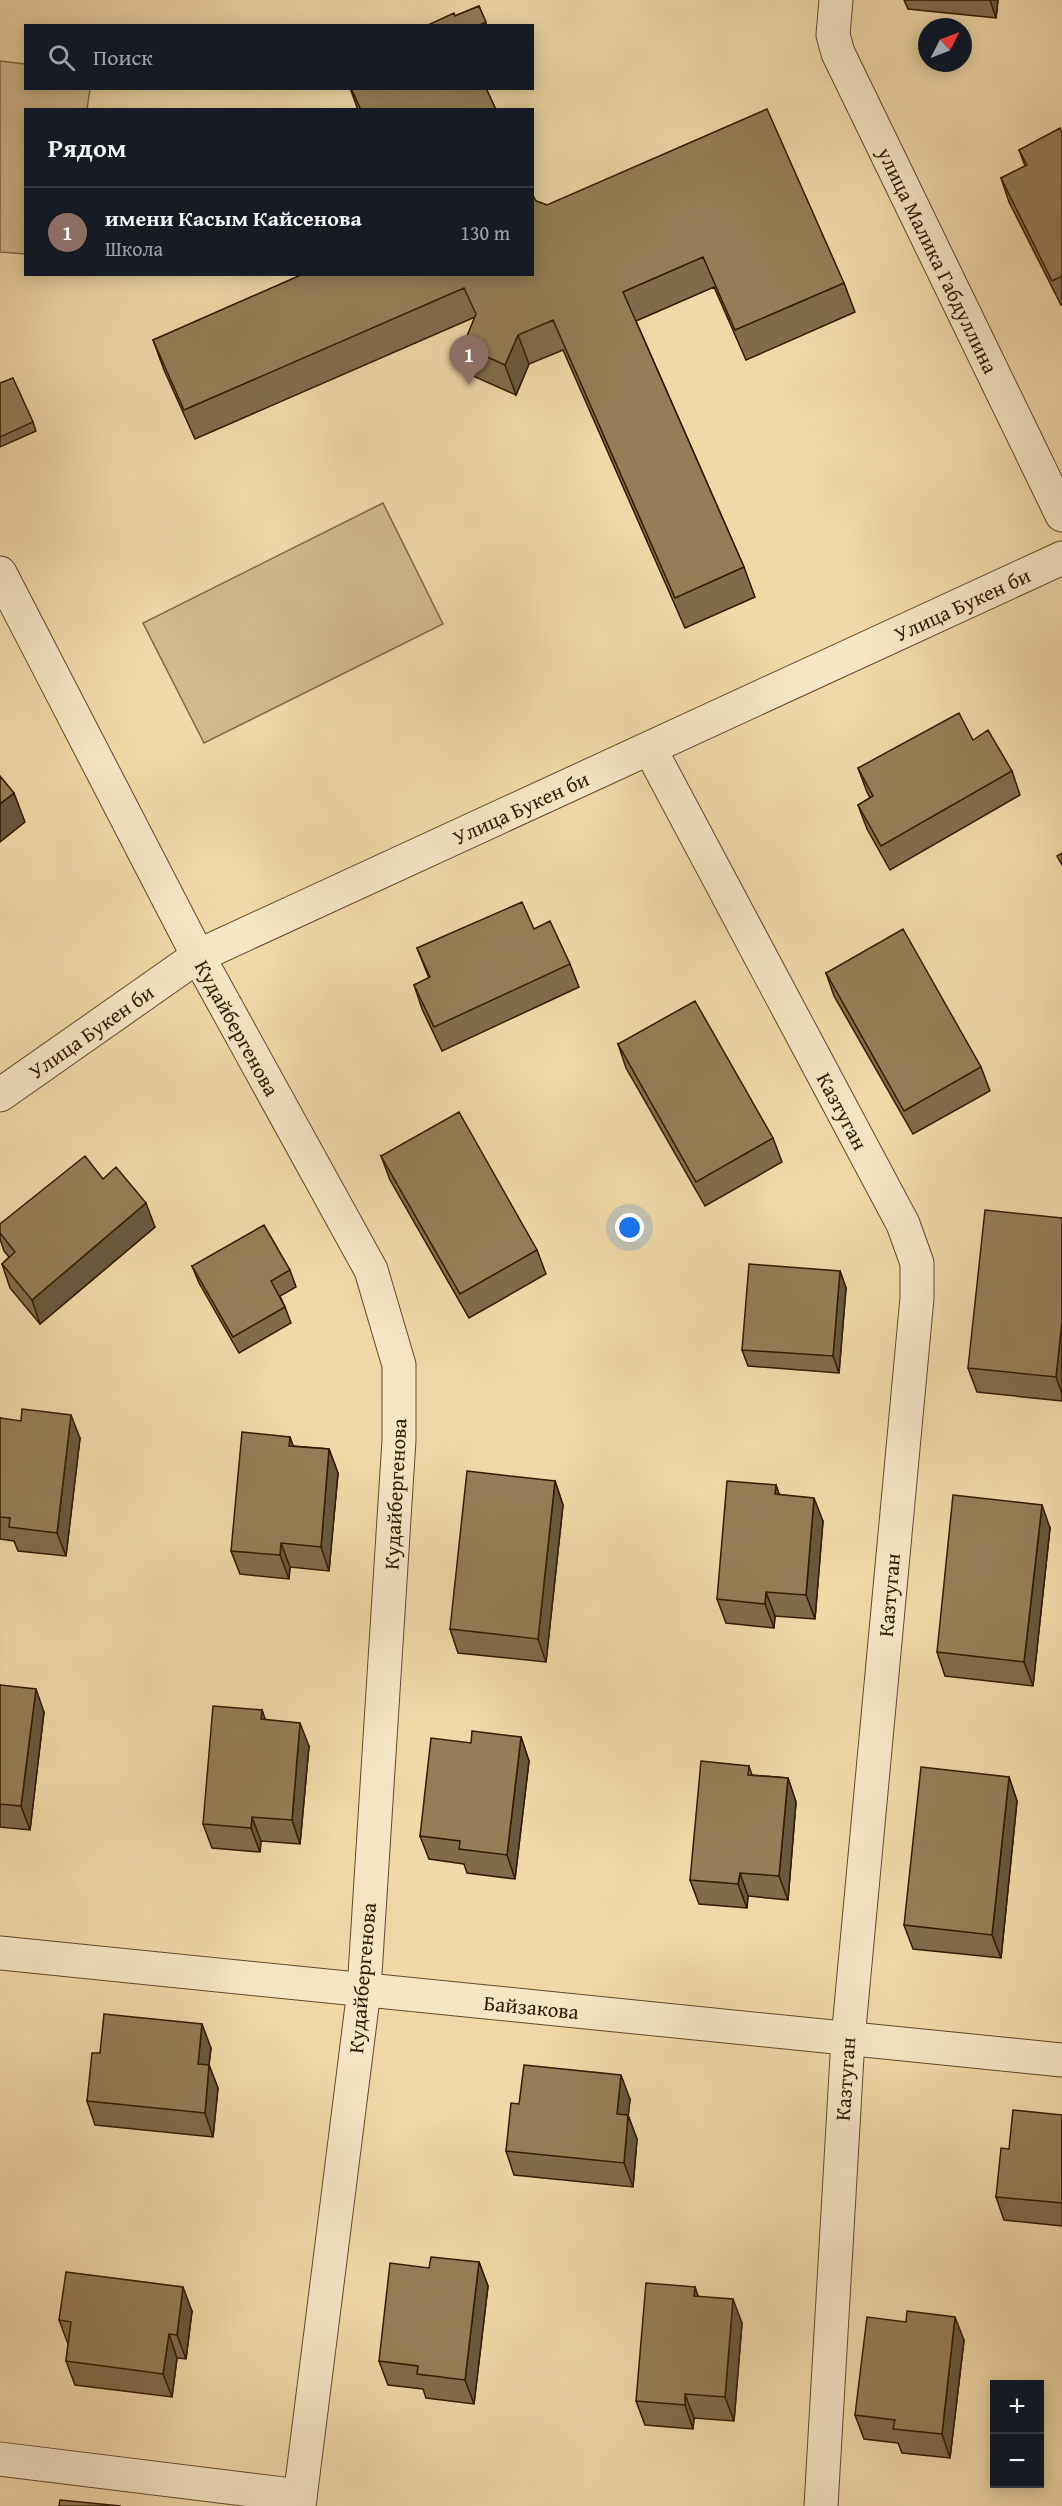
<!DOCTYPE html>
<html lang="ru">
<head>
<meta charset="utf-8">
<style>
  :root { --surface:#171b24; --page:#20242c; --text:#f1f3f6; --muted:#9ea1a6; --line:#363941; --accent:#8c9099 }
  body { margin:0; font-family:"Gentium Book Plus",serif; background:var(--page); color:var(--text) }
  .controls { position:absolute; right:18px; bottom:18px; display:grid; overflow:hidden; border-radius:0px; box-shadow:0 3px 15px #0003 }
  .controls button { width:54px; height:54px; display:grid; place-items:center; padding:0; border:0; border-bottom:2px solid var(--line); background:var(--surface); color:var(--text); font:30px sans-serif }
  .compass { position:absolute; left:918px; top:18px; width:54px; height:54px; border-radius:50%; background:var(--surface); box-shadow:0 3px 15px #0003; rotate:48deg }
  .you { position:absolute; left:630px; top:1228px; width:21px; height:21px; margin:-15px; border:4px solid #fff; border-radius:50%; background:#1a73e8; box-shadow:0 0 0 9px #1a73e833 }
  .badge { display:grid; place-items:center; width:39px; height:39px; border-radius:50%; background:var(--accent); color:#fff; font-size:20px; font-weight:700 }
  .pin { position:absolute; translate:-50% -50px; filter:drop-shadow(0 2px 3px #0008) }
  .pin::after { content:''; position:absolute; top:32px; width:21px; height:18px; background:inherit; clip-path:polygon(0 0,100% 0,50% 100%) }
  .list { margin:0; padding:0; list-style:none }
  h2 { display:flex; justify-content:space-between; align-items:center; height:78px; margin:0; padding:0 24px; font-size:26px }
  h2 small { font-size:20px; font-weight:400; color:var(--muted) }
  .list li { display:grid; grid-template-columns:39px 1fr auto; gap:18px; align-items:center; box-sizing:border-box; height:90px; padding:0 24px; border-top:2px solid var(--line) }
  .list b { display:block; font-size:22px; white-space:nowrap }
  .list p { margin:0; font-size:20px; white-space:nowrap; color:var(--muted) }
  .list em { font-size:20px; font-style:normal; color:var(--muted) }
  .icon { flex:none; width:33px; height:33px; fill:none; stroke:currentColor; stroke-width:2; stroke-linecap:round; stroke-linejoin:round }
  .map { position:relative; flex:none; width:1062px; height:2506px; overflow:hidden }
  .search { position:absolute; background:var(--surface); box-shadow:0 3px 15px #0003; left:24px; top:24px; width:510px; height:66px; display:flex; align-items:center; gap:15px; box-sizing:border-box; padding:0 21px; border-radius:0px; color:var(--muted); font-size:22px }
  .panel { position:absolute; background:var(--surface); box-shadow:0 3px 15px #0003; left:24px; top:108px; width:510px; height:168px; border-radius:0px }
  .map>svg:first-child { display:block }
  .green { fill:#d0b98b; stroke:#816a46; stroke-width:1.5 }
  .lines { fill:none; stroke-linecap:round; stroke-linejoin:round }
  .minor-casing { stroke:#624a2a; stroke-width:35 }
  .minor { stroke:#f5e6c6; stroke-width:33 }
  .wall { fill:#806c4b; stroke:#321b00; stroke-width:1.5 }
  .shaded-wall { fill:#68583d; stroke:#321b00; stroke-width:1.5 }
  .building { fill:#957e57; stroke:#321b00; stroke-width:1.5 }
  .labels { text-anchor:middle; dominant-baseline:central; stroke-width:4.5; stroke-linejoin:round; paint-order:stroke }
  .street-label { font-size:21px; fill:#321b00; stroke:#f5e6c6 }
</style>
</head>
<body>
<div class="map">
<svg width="1062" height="2506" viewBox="0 0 1062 2506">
  <rect width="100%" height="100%" fill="#f0d9a7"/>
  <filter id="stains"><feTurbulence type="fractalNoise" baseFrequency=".00333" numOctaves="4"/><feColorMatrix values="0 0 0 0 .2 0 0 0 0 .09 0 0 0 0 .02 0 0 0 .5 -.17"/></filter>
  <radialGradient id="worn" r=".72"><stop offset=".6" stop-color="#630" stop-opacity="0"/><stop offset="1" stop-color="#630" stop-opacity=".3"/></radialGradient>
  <path class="green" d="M0,61l25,3 1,24 64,1 -3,20 -61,1 -1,144 -25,-2z
    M383,503l60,121 -239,119 -61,-120z"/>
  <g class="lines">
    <g class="minor-casing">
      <g id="minor">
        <path id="s1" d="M836,0l-3,35 5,18 224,462"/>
        <path id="s2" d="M0,573l198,383 173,314 28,95v75l-35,550 -65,516"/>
        <path id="s3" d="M650,749l253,475 14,39v35l-69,741 -27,467"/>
        <path id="s4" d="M0,1095l198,-139 864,-398"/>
        <path id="s5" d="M0,1953l1062,107"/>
        <path d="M0,2459l300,37"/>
      </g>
    </g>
    <use href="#minor" class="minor"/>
  </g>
  <path class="wall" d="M904,0h94l-2,18 -88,-9z
    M479,6l8,20h-61l29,-10z
    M350,88h136l10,22h-138z
    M1062,132v172l-1,1 -52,-103 -8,-24 24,-12 -6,-16z
    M536,201l11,4 297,78 11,29 -109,48 -32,-73 -78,34 108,246 11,30 -70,31 -122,-278 -34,14 -13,31 -43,-19 -10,-30 12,-29 -280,122 -31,-69 -11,-30z
    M0,383l33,39 3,9 -36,16z
    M973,740l39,31 8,24 -130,75 -23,-41 -9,-24 12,-7 -3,-6 -9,-24z
    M534,929l36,35 9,23 -137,64 -20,-42 -8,-24 15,-7 -12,-30z
    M826,973l155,94 9,24 -77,43 -79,-138z
    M618,1044l155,94 9,24 -77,44 -79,-138z
    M381,1156l156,94 9,24 -77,44 -79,-138z
    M103,1179l52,48 -115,97 -30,-36 -8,-24 7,-7 -5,-6 -4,-12v-15z
    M1062,1218v183l-85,-9 -9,-24z
    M192,1266l98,4 6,17 -16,9 5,11 6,16 -52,30 -40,-70z
    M840,1271l6,17 -7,85 -91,-7 -6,-16z
    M0,1418l80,20 -14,118 -48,-5 -4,-10 -14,-2z
    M293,1446l36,3 9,24 -9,98 -39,-4 -1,12 -49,-5 -9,-23z
    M555,1481l8,24 -17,157 -88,-9 -8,-24z
    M776,1485l3,9 44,27 -8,98 -40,-3 -1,12 -48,-5 -9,-24z
    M1050,1528l-17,158 -88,-10 -8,-24z
    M0,1685l44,27 -14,118 -30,-3z
    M262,1710l3,9 44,27 -9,98 -39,-3 -1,11 -48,-4 -9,-24z
    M521,1737l8,24 -14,118 -48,-6 -3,-9 -35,-5 -9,-23 51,-93z
    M749,1766l3,9 36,3 8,24 -8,98 -40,-4 -1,12 -48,-4 -9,-24z
    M1009,1777l8,24 -16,157 -88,-9 -9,-24z
    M211,2048l-2,17 9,23 -5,49 -118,-12 -8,-24 13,-48z
    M630,2099l-2,16 9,24 -4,48 -119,-12 -8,-24 13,-47z
    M1062,2115v111l-58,-6 -8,-23 13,-48z
    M479,2262l9,24 -14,118 -48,-6 -3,-9 -35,-4 -9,-24 50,-93z
    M695,2287l3,9 44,27 -8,98 -40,-3 -1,11 -48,-4 -9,-24z
    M192,2311l-6,48 -9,-1 -5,39 -97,-12 -9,-24 2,-17 -9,-24z
    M906,2322l58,18 -14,118 -48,-5 -4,-10 -34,-4 -9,-24z"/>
  <path class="shaded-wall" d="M990,0h8l-2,18z
    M518,335l11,29 -13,31 -11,-30z
    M14,793l11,29 -25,20v-38z
    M146,1203l9,24 -115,97 -8,-24z
    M840,1271l6,17 -7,85 -6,-17z
    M1062,1321v73l-6,-17z
    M71,1415l9,23 -14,118 -9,-23z
    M290,1437l9,24 -10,-15z
    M329,1449l9,24 -9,98 -8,-24z
    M555,1481l8,24 -17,157 -8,-23z
    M776,1485l8,24 -9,-15z
    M814,1498l9,23 -8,98 -9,-24z
    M1042,1505l8,23 -17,158 -9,-24z
    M281,1543l9,24 -1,12 -9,-24z
    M766,1592l9,24 -1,12 -9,-24z
    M36,1689l8,23 -14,118 -9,-24z
    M262,1710l8,24 -9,-15z
    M300,1723l9,23 -9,98 -8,-24z
    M521,1737l8,24 -14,118 -8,-24z
    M1009,1777l8,24 -16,157 -9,-23z
    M788,1778l8,24 -8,98 -9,-24z
    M252,1817l9,24 -1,11 -9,-24z
    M740,1873l8,23 -1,12 -9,-24z
    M202,2024l9,24 -5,40 -8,-24z
    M209,2065l9,23 -5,49 -8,-24z
    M621,2075l9,24 -4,39 -9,-24z
    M628,2115l9,24 -4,48 -9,-24z
    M479,2262l9,24 -14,118 -9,-24z
    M183,2287l9,24 -6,48 -9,-24z
    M695,2287l8,24 -9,-15z
    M733,2299l9,24 -8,98 -9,-24z
    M955,2317l9,23 -14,118 -8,-24z
    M169,2334l8,24 -5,39 -9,-23z
    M685,2394l9,24 -1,11 -8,-24z"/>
  <path class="building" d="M479,6l7,16 -8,4h-52l28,-13 1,3z
    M351,88h135l10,22h-135z
    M767,109l77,174 -109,47 -32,-73 -80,35 121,275 -69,31 -122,-278 -35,15 -13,30 -42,-19 13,-32 -12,-26 -280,122 -31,-70 150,-66h229v-81l4,8 11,4z
    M1060,128l2,4v144l-10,5 -51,-103 26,-13 -8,-15z
    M13,378l20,44 -33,15v-54z
    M959,713l14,27 15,-10 24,41 -131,75 -23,-41 15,-9 -15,-28z
    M0,776l14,17 -14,11z
    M1062,853v12l-5,-9z
    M522,902l12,27 16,-8 20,43 -136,63 -20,-42 16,-8 -13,-29z
    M903,929l78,138 -77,44 -78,-138z
    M695,1001l78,137 -77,44 -78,-138z
    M459,1112l78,138 -77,44 -79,-138z
    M85,1156l18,23 13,-12 30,36 -114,97 -30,-36 13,-12 -15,-19v-9z
    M985,1210l77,8v103l-6,56 -88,-9z
    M264,1225l26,45 -19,11 14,26 -52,30 -41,-71z
    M749,1264l91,7 -7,85 -91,-6z
    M22,1409l49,6 -14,118 -48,-6 1,-9 -10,-1v-99l21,3z
    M242,1432l48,5 -1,9 40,3 -8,98 -40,-4 -1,12 -49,-4z
    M467,1471l88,10 -17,158 -88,-10z
    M727,1481l49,4 -1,9 39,4 -8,97 -40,-3 -1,12 -48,-5z
    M953,1495l89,10 -18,157 -87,-10z
    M0,1685l36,4 -15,117 -21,-2z
    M213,1706l49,4 -1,9 39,4 -8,97 -40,-3 -1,11 -48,-4z
    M472,1731l49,6 -14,118 -48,-6 1,-8 -40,-5 11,-98 40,5z
    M701,1761l48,5 -1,9 40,3 -9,98 -39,-3 -2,11 -48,-4z
    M921,1767l88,10 -17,158 -88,-10z
    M104,2014l98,10 -4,40 11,1 -4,48 -118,-12 5,-48h8z
    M524,2065l97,10 -4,39 11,1 -4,48 -118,-12 5,-48 8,1z
    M1013,2110l49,5v88l-66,-6 5,-49 8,1z
    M431,2257l48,5 -14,118 -48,-6 1,-8 -39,-5 11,-98 39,5z
    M66,2272l117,15 -6,48 -8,-1 -6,40 -97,-13 5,-39 -12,-2z
    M646,2283l49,4 -1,9 39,3 -8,98 -40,-3v11l-49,-4z
    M907,2311l48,6 -13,117 -49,-5 2,-9 -40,-5 12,-98 39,5z
    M60,2500l61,6h-62z"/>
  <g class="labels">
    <g class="street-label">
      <text stroke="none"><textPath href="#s1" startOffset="284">улица Малика Габдуллина</textPath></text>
      <text stroke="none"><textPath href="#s4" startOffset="1083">Улица Букен би</textPath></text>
      <text stroke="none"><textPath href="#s4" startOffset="597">Улица Букен би</textPath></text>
      <text stroke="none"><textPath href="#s2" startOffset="513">Кудайбергенова</textPath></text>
      <text stroke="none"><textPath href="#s4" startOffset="111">Улица Букен би</textPath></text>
      <text stroke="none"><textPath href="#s3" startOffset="410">Казтуган</textPath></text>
      <text transform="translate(395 1494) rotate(-87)">Кудайбергенова</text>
      <text transform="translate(889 1595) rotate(-85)">Казтуган</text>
      <text transform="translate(362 1978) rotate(-85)">Кудайбергенова</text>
      <text stroke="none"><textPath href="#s5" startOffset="534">Байзакова</textPath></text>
      <text transform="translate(845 2079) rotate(-86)">Казтуган</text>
    </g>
  </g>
  <rect width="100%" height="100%" filter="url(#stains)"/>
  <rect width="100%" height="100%" fill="url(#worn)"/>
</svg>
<div class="controls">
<button>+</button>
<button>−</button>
</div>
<svg class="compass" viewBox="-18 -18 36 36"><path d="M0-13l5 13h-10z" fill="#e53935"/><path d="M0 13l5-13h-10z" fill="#9ea1a6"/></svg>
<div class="you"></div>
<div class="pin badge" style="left:469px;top:385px;background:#8d6e63">1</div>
<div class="search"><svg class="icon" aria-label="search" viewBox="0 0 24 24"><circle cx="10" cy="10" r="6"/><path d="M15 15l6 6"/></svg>Поиск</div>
<section class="panel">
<h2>Рядом<small></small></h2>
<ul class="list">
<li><span class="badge" style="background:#8d6e63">1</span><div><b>имени Касым Кайсенова</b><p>Школа</p></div><em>130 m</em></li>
</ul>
</section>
</div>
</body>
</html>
